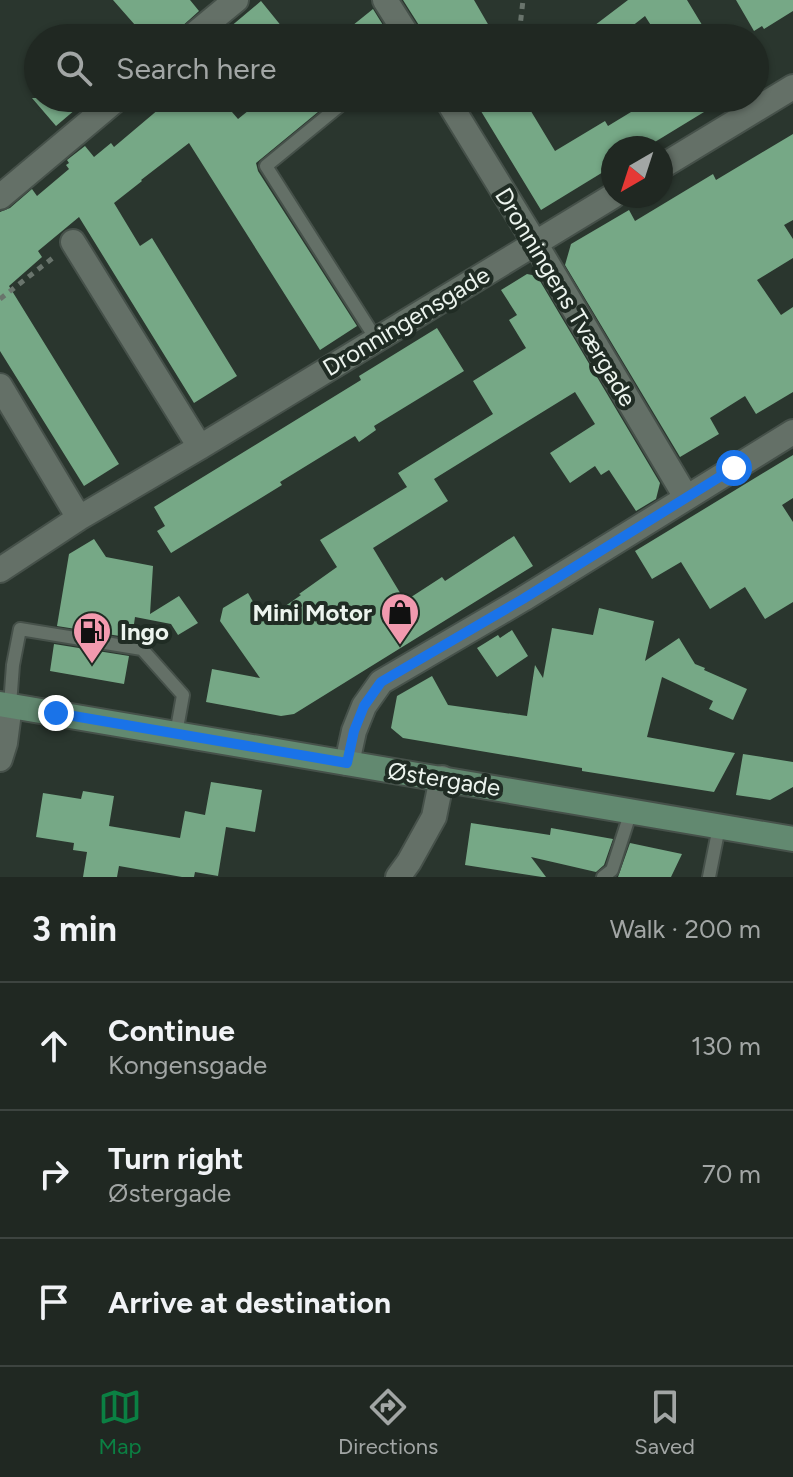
<!DOCTYPE html>
<html lang="en">
<head>
<meta charset="utf-8">
<style>
  :root { --surface:#202822; --page:#28302a; --text:#f1f3f6; --muted:#a2a6a5; --line:#3d4440; --accent:#0b8043 }
  body { margin:0; font-family:Figtree,sans-serif; background:var(--page); color:var(--text) }
  .compass { position:absolute; left:601px; top:136px; width:72px; height:72px; border-radius:50%; background:var(--surface); box-shadow:0 2px 6px #0004; rotate:219deg }
  .stop { position:absolute; width:24px; height:24px; margin:-18px; border:6px solid #1a73e8; border-radius:50%; background:#fff }
  .stop.end { background:#1a73e8; border-color:#fff; box-shadow:0 2px 8px #0008 }
  .list { margin:0; padding:0; list-style:none }
  h2 { display:flex; justify-content:space-between; align-items:center; height:104px; margin:0; padding:0 32px; font-size:34px }
  h2 small { font-size:26px; font-weight:400; color:var(--muted) }
  .list li { display:grid; grid-template-columns:52px 1fr auto; gap:24px; align-items:center; box-sizing:border-box; height:128px; padding:0 32px; border-top:2px solid var(--line) }
  .list b { display:block; font-size:30px; white-space:nowrap }
  .list p { margin:0; font-size:26px; white-space:nowrap; color:var(--muted) }
  .list em { font-size:26px; font-style:normal; color:var(--muted) }
  .icon { flex:none; width:44px; height:44px; fill:none; stroke:currentColor; stroke-width:2; stroke-linecap:round; stroke-linejoin:round }
  .map { position:relative; flex:none; width:793px; height:877px; overflow:hidden }
  .search { position:absolute; background:var(--surface); box-shadow:0 2px 6px #0004; left:24px; right:24px; top:24px; height:88px; display:flex; align-items:center; gap:20px; box-sizing:border-box; padding:0 28px; border-radius:44px; color:var(--muted); font-size:30px }
  .sheet { height:488px; background:var(--surface) }
  nav { display:flex; justify-content:space-around; align-items:center; box-sizing:border-box; height:112px; border-top:2px solid var(--line); background:var(--surface); font-size:22px; color:var(--muted) }
  nav a { display:grid; justify-items:center; gap:4px }
  nav .on { color:var(--accent) }
  .map>svg:first-child { display:block }
  .building { fill:#76a886 }
  .lines { fill:none; stroke-linecap:round; stroke-linejoin:round }
  .lane-casing { stroke:#46514a; stroke-width:16 }
  .street-casing { stroke:#46514a; stroke-width:28 }
  .secondary-casing { stroke:#46514a; stroke-width:28 }
  .path { stroke:#69746c; stroke-width:5; stroke-dasharray:6 6; stroke-linecap:butt }
  .lane { stroke:#647067; stroke-width:12 }
  .street { stroke:#647067; stroke-width:24 }
  .secondary { stroke:#628970; stroke-width:24 }
  .route { stroke:#1a73e8; stroke-width:10 }
  .labels { text-anchor:middle; dominant-baseline:central; stroke-width:8; stroke-linejoin:round; paint-order:stroke }
  .street-label { font-size:24px; fill:#ecf4ee; stroke:#202c24 }
  .poi-label { font-size:24px; font-weight:bold; fill:#ecf4ee; stroke:#202c24; text-anchor:end }
</style>
</head>
<body>
<div class="map">
<svg width="793" height="877" viewBox="0 0 793 877">
  <rect width="100%" height="100%" fill="#2a362e"/>
  <path class="building" d="M113,0h77l9,11 -30,27h-49l15,-13z
    M403,0h71l22,38h-72l-2,-8z
    M628,0h59l23,38h-51l-14,-22 -28,22h-39z
    M736,0h57v11l-29,18 -2,-3 -8,5z
    M261,1l30,37h-74z
    M373,9l18,29h-54z
    M32,98h57l-33,28z
    M172,98h48l18,21 26,-21h71l-79,65 2,8 99,155 -37,24 -131,-207 -48,37 1,1 -28,22 26,43 12,-8 85,138 -43,27 -115,-186 -41,34 4,6 -33,29 110,178 -35,22 -84,-135v-139l10,-4 22,-19 5,7 32,-27 -3,-4 3,-2 -2,-3 18,-14 9,11 17,-14 3,4z
    M473,98h50l32,53 50,-30 3,5 46,-28h73l-82,50h-32v18l-72,44z
    M793,134v86l-9,5 9,14v19l-36,22 24,35 12,-8v85l-37,22 -11,-18 -35,22 9,16 -39,23 -115,-192 6,-21 58,-34 6,11 78,-47 3,6z
    M527,274l10,2 123,207 -4,16 -20,12 -27,-41 -8,5 -6,-9 -25,17 -20,-30 45,-29 -20,-32 -141,87 14,22 -75,47 32,53 37,-24 3,4 69,-45 19,30 -239,148 -13,2 -75,-14 6,-33 48,9 -40,-57 3,-13 25,-15 16,28 37,-26 -2,-1 38,-27 -17,-27 87,-53 -9,-14 95,-59 -20,-33 53,-33 -17,-28 8,-5 -16,-25z
    M437,328l27,43 -90,55 2,4 -17,12 -4,-6 -75,46 2,3 -111,68 -14,-22 8,-5 -11,-19 207,-127 -2,-4z
    M793,455v43l-11,7 11,17v80l-28,17 -20,-32 -35,22 -29,-47 -29,17 -17,-28z
    M94,539l12,18 47,9 -3,48 29,-18 19,27 -20,12 -7,-11 -36,-7 -3,21 -75,-12 12,-72z
    M599,608l55,13 -9,40 34,-23 16,26 10,4 -1,2 43,19 -14,31 -24,-11 4,-8 -51,-24 -15,60 88,16 -21,39 -132,-21v-3l-179,-30 -12,-10 6,-32 35,-20 16,29 79,11 8,-51 8,13 9,-50 41,7z
    M512,630l16,26 -31,21 -20,-29 21,-13 2,3z
    M54,644l75,12 -5,28 -74,-13z
    M743,754l50,8v25l-23,13 -34,-5z
    M211,782l51,8 -7,42 -29,-5 -8,49 -23,-4 -1,5h-12l-63,-11 -2,11h-34l4,-25 -14,-2 1,-7 -38,-6 7,-44 38,6 2,-8 31,5 -5,30 71,12 5,-27 20,4z
    M471,823l79,12 1,-7 62,11 -9,26 -8,7 -65,-15 15,20h-4l-77,-12z
    M630,843l52,11 -11,23h-53z"/>
  <g class="lines">
    <g class="lane-casing">
      <path id="lane" d="M349,98l-83,68 110,173
        M10,705l3,-40 7,-36 122,20 41,46 -7,39
        M603,877l9,-7 19,-59
        M709,877l10,-50"/>
    </g>
    <g class="street-casing">
      <path id="street" d="M385,0l24,38
        M190,38l46,-38
        M446,98l89,145 151,254
        M661,167l132,-80
        M0,197l118,-99
        M73,242l127,205
        M0,386l79,132
        M0,570l79,-52 121,-71 413,-251
        M0,759l5,-16 5,-38
        M347,763l7,-32 10,-25 17,-24 142,-83 270,-167
        M398,877l11,-15 25,-45 8,-39"/>
    </g>
    <g class="secondary-casing">
      <path id="secondary" d="M0,704l793,135"/>
    </g>
    <path class="path" d="M506,38l14,-11 3,-27
      M0,299l54,-42"/>
    <use href="#lane" class="lane"/>
    <use href="#street" class="street"/>
    <use href="#secondary" class="secondary"/>
  </g>
  <g class="lines">
    <path class="route" d="M56,713l291,50 7,-32 10,-25 17,-24 142,-83 211,-131"/>
  </g>
  <defs>
    <g id="shop-pin" transform="scale(2)"><path d="M0 17L-7.5 6A9.5 9.5 0 1 1 7.5 6Z" fill="#f29aaf" stroke="#202c24"/><path d="M-5-2.5h2.3a2.7 3.5 0 0 1 5.4 0H5L5.5 6h-11ZM-1.5-2.5h3a1.5 2.3 0 0 0-3 0Z" fill="#111"/></g>
    <g id="fuel-pin" transform="scale(2)"><path d="M0 17L-7.5 6A9.5 9.5 0 1 1 7.5 6Z" fill="#f29aaf" stroke="#202c24"/><path d="M-5.5-6h7V0h2V4h1.3V-2.5L3-4.5l.8-.8L6-3V5H2.5V1h-1V6h-7ZM-4.2-4.7v3.2H.2V-4.7Z" fill="#111"/></g>
  </defs>
  <g fill-rule="evenodd">
    <use href="#shop-pin" x="400" y="612"/>
    <use href="#fuel-pin" x="92" y="631"/>
  </g>
  <g class="labels">
    <g class="street-label">
      <text transform="translate(566 297) rotate(59)">Dronningens Tværgade</text>
      <text transform="translate(406 321) rotate(-31)">Dronningensgade</text>
      <text transform="translate(444 779) rotate(9)">Østergade</text>
    </g>
    <g class="poi-label">
      <text x="372" y="612">Mini Motor</text>
      <text x="120" y="631" text-anchor="start">Ingo</text>
    </g>
  </g>
</svg>
<svg class="compass" viewBox="-18 -18 36 36"><path d="M0-13l5 13h-10z" fill="#e53935"/><path d="M0 13l5-13h-10z" fill="#a2a6a5"/></svg>
<div class="stop" style="left:734px;top:468px"></div>
<div class="stop end" style="left:56px;top:713px"></div>
<div class="search"><svg class="icon" aria-label="search" viewBox="0 0 24 24"><circle cx="10" cy="10" r="6"/><path d="M15 15l6 6"/></svg>Search here</div>
</div>
<section class="sheet">
<h2>3 min<small>Walk · 200 m</small></h2>
<ul class="list">
<li><svg class="icon" aria-label="ahead" viewBox="0 0 24 24"><path d="M12 20V5M6 11l6-6 6 6"/></svg><div><b>Continue</b><p>Kongensgade</p></div><em>130 m</em></li>
<li><svg class="icon" aria-label="right" viewBox="0 0 24 24"><path d="M7 20v-9h11M14 6l5 5-5 5"/></svg><div><b>Turn right</b><p>Østergade</p></div><em>70 m</em></li>
<li><svg class="icon" aria-label="arrive" viewBox="0 0 24 24"><path d="M6 21V4h12l-3 4 3 4H6"/></svg><div><b>Arrive at destination</b></div></li>
</ul>
</section>
<nav>
<a class="on"><svg class="icon" aria-label="map" viewBox="0 0 24 24"><path d="M3 6l6-2 6 2 6-2v14l-6 2-6-2-6 2zM9 4v14M15 6v14"/></svg>Map</a>
<a><svg class="icon" aria-label="directions" viewBox="0 0 24 24"><path d="M12 3l9 9-9 9-9-9zM9 14v-3h6M13 9l2 2-2 2"/></svg>Directions</a>
<a><svg class="icon" aria-label="saved" viewBox="0 0 24 24"><path d="M7 4h10v16l-5-4-5 4z"/></svg>Saved</a>
</nav>
</body>
</html>
